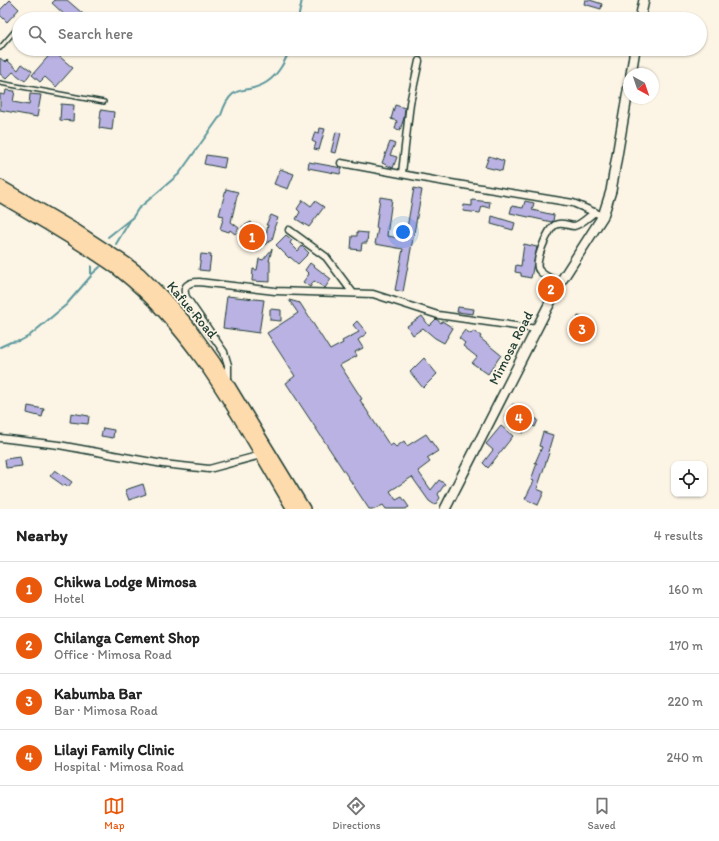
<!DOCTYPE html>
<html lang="en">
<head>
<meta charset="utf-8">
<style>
  :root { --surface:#fff; --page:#f2f2f2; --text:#222; --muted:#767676; --line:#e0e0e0; --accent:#ea580c }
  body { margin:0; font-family:Itim,sans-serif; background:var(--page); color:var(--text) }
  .controls { position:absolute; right:12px; bottom:12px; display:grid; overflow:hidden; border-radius:8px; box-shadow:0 1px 3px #0004 }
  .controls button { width:36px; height:36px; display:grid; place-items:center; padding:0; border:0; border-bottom:1px solid var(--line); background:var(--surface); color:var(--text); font:20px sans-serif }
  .compass { position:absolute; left:623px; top:68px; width:36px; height:36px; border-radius:50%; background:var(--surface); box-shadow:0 1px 3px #0004; rotate:140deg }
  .you { position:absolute; left:403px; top:232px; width:14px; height:14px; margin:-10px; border:3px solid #fff; border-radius:50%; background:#1a73e8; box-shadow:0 0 0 6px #1a73e833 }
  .badge { display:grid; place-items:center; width:26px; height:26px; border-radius:50%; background:var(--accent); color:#fff; font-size:13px; font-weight:700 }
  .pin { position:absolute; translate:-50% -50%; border:2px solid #fff; box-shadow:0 1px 4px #0006 }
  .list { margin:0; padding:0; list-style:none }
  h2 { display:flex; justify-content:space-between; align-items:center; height:52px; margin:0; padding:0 16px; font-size:17px }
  h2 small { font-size:13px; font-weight:400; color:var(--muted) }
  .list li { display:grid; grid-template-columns:26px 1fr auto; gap:12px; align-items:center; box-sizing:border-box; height:56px; padding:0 16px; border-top:1px solid var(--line) }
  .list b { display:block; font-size:15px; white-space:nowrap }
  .list p { margin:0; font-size:13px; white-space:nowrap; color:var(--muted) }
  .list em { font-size:13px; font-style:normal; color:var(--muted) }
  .icon { flex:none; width:22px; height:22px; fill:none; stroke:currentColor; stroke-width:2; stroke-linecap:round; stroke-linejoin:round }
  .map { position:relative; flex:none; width:719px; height:509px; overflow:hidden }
  .search { position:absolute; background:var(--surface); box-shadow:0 1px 3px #0004; left:12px; right:12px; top:12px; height:44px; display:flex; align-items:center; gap:10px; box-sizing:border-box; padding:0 14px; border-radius:22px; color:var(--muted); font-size:15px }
  .sheet { height:276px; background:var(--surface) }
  nav { display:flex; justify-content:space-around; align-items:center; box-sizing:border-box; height:56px; border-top:1px solid var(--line); background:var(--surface); font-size:11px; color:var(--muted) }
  nav a { display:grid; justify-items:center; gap:2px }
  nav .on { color:var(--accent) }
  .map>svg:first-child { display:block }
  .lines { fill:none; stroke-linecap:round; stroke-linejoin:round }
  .stream { stroke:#5c979d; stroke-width:2 }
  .building { fill:#bab2e3; stroke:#1f3d34 }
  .lane-casing { stroke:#1f3d34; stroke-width:6 }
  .street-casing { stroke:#1f3d34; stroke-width:9 }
  .secondary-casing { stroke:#1f3d34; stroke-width:12 }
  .highway-casing { stroke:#1f3d34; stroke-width:14 }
  .lane { stroke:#fcf5e5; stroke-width:3 }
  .street { stroke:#fcf5e5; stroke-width:6 }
  .secondary { stroke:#fcf5e5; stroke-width:9 }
  .highway { stroke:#fedbac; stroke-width:11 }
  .labels { text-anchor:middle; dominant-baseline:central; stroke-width:3.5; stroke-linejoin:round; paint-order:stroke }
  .street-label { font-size:14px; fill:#1f3d34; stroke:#fcf5e5 }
</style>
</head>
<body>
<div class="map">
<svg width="719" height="509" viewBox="0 0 719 509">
  <rect width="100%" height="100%" fill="#fcf5e5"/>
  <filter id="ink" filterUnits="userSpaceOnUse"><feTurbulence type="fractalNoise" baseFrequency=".025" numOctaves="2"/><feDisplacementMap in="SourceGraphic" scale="8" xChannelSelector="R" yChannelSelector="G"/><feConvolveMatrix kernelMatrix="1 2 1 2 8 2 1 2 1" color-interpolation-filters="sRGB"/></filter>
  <g filter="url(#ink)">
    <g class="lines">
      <path class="stream" d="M298,19l4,-19
        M108,237l25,-20 5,-8 41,-35 42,-59c12,-36 24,-18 46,-33 12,-8 18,-21 23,-33
        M116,244l15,-25
        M91,275l9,-8
        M0,347l11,-5 9,-1 9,-5 37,-31 25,-29v-10"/>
    </g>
    <path class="building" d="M10,0l9,9 -12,13 -7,-7v-5z
      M55,0h12l22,19h-20l-17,-16z
      M585,0h5l12,4 -1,5 -17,-5z
      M53,51l20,17 -17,19 -11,-10 -5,5 -8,-7z
      M0,58l5,4 2,-2 11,10 4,-6 10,7 -7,10 -12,-9 -7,7 -6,-5z
      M6,90l9,1 -2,11 16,3 1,-11 11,1 -4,22 -37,-7v-16l5,1z
      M61,104l13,1 -1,16 -13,-1z
      M395,105l10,3 -1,10 -4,12 -5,-1 2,-8 -6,-2z
      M101,110l13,2 -2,18 -13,-2z
      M320,128l5,1 -6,21 -5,-1 2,-6 -4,-2 3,-9 4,1z
      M336,132l5,1 -5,20 -5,-1z
      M390,142l5,2 -5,11 7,2 -4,11 -11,-5z
      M206,155l20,3 -2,10 -20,-4z
      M489,156l15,5 -2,10 -17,-4z
      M309,162l33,6 -2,6 -32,-6z
      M280,169l14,5 -6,15 -14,-5z
      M414,188l8,2 -19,102 -8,-2 8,-41 -28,-5 3,-16h-2l4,-31 12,2 -5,37 18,3z
      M226,189l12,3 -7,30 8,6 -4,6 -5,-4 -1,2 -9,-3 4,-13 -5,-1z
      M303,200l8,6 4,-5 9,6 -15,20 -13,-8 4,-7 -3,-3z
      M472,200l18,2 -1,6 -7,-2 -2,7 -17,-2 1,-6 8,1z
      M525,201l9,2 -2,7 22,5 -1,6 -1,1 -42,-9 2,-7 11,2z
      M271,215l7,3 -4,10 1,1 -3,11 -8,5 4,-20h-2z
      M492,216l23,7 -2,7 -22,-6z
      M251,222l11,23 -9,5 -11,-23z
      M357,232l11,1 -1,10h-5l-1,7 -10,-1 1,-13h5z
      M286,235l6,5 -2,3 8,8 4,-5 7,7 -11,11 -8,-7 -1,1 -13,-13z
      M524,244l13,3 -6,31 -10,-2v-3l-6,-1 1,-7 5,1z
      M272,249l-3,12h1v21l-18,-1 1,-12 4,1 2,-11 4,1z
      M201,254l10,1 -2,16 -10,-1z
      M310,263l21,16 -6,9 -11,-7 -4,6 -7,-5 6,-8 -4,-4z
      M227,296l37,4 -5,33 -36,-5z
      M289,300l11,3 30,47 13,-7 -1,-2 17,-9 -6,-7 4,-4 10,12 -9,7 5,8 -8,4 2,4 -17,9 22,34 -2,1 30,46 3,-2 3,3 8,-6 3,5 19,-12 12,17 -11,7 3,4 -12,9 13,19 8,-10 6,4 -7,10 2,4 -5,7 -6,-4 -17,-24 -22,14 6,9 6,-3 7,10 -4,2h-19l-3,-4 -8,4h-6l-83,-126 9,-7 -28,-43 31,-20z
      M458,307l16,2 -1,5 -16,-2z
      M270,309l11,1v11l-11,-1z
      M422,316l7,10 7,-7 5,4 1,-2 11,7 -9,15 -9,-5 -12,-10 -10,7 -6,-9z
      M578,316l10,3 -5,19 -12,-3 4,-15 2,1z
      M465,330l6,4 2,-3 8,5 -1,2 21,17 -13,19 -16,-11 5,-6 -14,-11 2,-3 -6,-5z
      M424,358l13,16 -14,14 -13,-16z
      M513,404l25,16 -3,7 -7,-3 -5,9 -7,-3 3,-5 -14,-8z
      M28,406l16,3 -2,8 -15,-4z
      M71,413l18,3 -1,8 -18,-2z
      M501,426l12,10 -25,32 -5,-5 10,-13 -7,-6z
      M103,428l11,2 -1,8 -12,-2z
      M543,432l10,3 -5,17 1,1 -12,36 7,3 -6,13 -13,-6 9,-18 -3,-1 6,-17h-2l7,-16 -3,-1z
      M20,457l2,9 -16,2 -1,-9z
      M55,470l17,12 -4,5 -3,-3 -1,2 -14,-10z
      M143,484l3,10 -17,6 -4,-10z"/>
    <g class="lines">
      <g class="lane-casing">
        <path id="lane" d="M0,48l19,-22
          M0,83l104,19"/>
      </g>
      <g class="street-casing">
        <path id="street" d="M341,163l98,18 134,22 30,13
          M402,173l8,-70 9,-42
          M289,230l37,27 27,36
          M560,283c-6,-3 -17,-7 -21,-13 -6,-6 9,-41 16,-45 7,-4 12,1 19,1 7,-1 15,-10 21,-14
          M228,382v-17l-4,-13 -38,-55c-4,-11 2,-15 13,-15l76,9 98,3 65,21 99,14
          M0,438l59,7 104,19 46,5 52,-14"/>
      </g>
      <g class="secondary-casing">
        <path id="secondary" d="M640,19l4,-19
          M631,74l4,-25
          M445,509l115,-226 43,-67 8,-25 18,-106"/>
      </g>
      <g class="highway-casing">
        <path id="highway" d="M0,186l77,45 49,32 13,10 25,25 24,27 27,38 89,146
          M0,196c31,18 61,36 91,55 10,7 21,13 30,21 76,60 123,155 172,237"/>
      </g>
      <use href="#lane" class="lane"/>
      <use href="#street" class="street"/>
      <use href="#secondary" class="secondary"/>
      <use href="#highway" class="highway"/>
    </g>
  </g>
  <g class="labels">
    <g class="street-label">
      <text transform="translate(192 310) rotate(50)">Kafue Road</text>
      <text transform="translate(511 348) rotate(-63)">Mimosa Road</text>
    </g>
  </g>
</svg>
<div class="controls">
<button><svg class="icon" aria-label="locate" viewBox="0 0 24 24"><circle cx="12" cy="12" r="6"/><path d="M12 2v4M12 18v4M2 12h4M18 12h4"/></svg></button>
</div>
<svg class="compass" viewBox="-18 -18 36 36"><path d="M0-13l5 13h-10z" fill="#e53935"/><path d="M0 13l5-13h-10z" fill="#767676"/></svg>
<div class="you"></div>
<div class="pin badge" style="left:252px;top:237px">1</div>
<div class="pin badge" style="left:551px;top:289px">2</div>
<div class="pin badge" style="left:582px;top:329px">3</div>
<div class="pin badge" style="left:519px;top:418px">4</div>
<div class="search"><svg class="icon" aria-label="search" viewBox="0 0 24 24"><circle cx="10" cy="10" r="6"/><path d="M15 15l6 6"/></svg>Search here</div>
</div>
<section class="sheet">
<h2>Nearby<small>4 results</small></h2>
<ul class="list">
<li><span class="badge">1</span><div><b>Chikwa Lodge Mimosa</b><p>Hotel</p></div><em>160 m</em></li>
<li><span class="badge">2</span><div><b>Chilanga Cement Shop</b><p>Office · Mimosa Road</p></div><em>170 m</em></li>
<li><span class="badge">3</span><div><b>Kabumba Bar</b><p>Bar · Mimosa Road</p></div><em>220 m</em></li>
<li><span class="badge">4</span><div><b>Lilayi Family Clinic</b><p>Hospital · Mimosa Road</p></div><em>240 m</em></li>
</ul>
</section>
<nav>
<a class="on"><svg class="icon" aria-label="map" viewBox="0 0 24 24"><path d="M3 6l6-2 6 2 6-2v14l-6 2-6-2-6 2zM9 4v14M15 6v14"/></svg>Map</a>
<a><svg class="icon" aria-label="directions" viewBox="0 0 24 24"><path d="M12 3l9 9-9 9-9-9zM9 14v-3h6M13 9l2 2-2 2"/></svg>Directions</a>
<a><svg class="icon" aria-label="saved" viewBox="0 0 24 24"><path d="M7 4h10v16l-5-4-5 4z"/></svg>Saved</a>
</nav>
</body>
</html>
